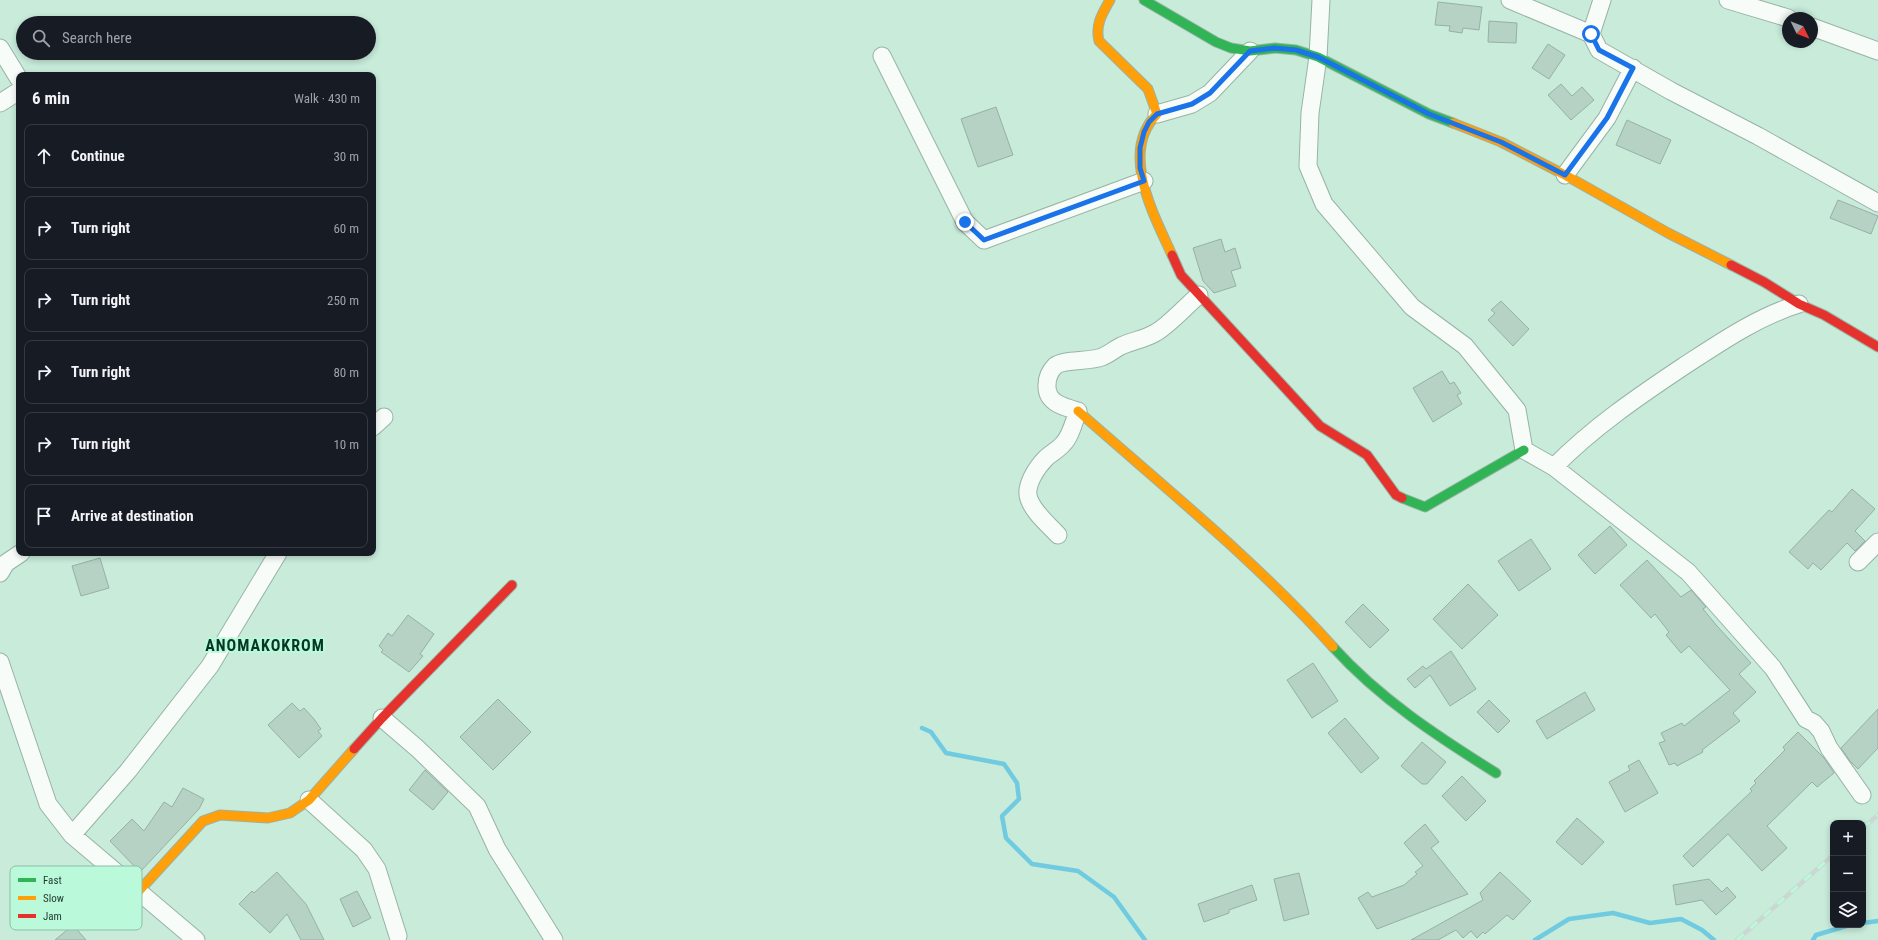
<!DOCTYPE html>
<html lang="en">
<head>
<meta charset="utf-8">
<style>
  :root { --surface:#171b24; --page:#242831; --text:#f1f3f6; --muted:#9ea1a6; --line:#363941 }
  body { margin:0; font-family:"Roboto Condensed",sans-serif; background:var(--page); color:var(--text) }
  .controls { position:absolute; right:12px; bottom:12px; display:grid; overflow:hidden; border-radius:8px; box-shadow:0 2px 6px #0003 }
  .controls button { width:36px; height:36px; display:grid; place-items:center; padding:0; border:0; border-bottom:1px solid var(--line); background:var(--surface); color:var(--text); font:20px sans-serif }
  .compass { position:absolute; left:1782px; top:12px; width:36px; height:36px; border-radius:50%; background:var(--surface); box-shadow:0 2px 6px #0003; rotate:133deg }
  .stop { position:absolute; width:12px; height:12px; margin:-9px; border:3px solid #1a73e8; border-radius:50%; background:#fff }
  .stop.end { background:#1a73e8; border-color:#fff; box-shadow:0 1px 4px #0008 }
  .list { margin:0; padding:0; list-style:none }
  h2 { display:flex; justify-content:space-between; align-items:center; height:52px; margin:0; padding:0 16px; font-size:17px }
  h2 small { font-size:13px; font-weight:400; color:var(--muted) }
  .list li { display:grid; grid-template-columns:26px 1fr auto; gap:12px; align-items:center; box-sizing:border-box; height:64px; margin:0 8px 8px; padding:0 8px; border:1px solid var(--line); border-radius:8px }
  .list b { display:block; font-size:15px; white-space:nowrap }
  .list em { font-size:13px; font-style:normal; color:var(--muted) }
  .icon { flex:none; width:22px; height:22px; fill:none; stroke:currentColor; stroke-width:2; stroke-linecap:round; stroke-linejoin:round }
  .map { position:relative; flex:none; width:1878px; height:940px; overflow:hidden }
  .search { position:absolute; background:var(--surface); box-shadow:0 2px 6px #0003; left:16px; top:16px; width:360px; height:44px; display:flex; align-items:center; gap:10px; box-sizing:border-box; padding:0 14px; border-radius:22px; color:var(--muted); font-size:15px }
  .panel { position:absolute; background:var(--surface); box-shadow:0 2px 6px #0003; left:16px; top:72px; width:360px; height:484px; border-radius:8px }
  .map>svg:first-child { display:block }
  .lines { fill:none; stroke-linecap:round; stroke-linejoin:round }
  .stream { stroke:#70cbe0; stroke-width:4.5 }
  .building { fill:#b6d2c5; stroke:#96b1a4 }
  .street-casing { stroke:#98b3a6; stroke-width:19 }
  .fast-casing { stroke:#98b3a6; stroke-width:11 }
  .slow-casing { stroke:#98b3a6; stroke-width:11 }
  .jam-casing { stroke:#98b3a6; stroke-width:11 }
  .street { stroke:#f7fcf9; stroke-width:17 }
  .fast { stroke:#30b455; stroke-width:9 }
  .slow { stroke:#ff9f0a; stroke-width:9 }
  .jam { stroke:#e5322d; stroke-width:9 }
  .rail-casing { stroke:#cbd7d2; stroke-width:4.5 }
  .rail { stroke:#baf9da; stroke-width:3; stroke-dasharray:9; stroke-linecap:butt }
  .route { stroke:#1a73e8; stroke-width:5 }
  .labels { text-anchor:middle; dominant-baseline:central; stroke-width:4; stroke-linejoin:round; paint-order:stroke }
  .district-label { font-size:16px; font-weight:bold; letter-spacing:1px; fill:#053725; stroke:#baf9da }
  .key { fill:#baf9da; stroke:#8cbfa6; stroke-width:1 }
  .key-label { font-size:11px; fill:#1f382d }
</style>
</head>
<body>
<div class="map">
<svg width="1878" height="940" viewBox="0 0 1878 940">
  <rect width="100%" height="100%" fill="#c8ebda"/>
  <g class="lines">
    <path class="stream" d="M922,728l9,4 15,21 58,11 13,19 2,16 -17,17 4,22 26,26 46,7 36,26 31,43
      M1863,923l15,-2
      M1535,940l34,-21 44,-6 37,10 31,-4 21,11 12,10
      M1813,940l3,-5 34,-10"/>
  </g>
  <path class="building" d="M1438,2l44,5 -3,23 -16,-2 -1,5 -13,-2 1,-5 -15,-1z
    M1489,21l28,2 -1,20 -28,-1z
    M1548,44l17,11 -16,24 -17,-11z
    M1561,84l11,12 10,-9 12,13 -23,20 -23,-25z
    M996,107l17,48 -35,12 -17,-48z
    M1627,120l44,20 -11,24 -44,-19z
    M1838,200l40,16 -7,18 -41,-16z
    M1221,239l4,13 10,-4 6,20 -10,3 5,15 -22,7 -11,-12 -10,-33z
    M1501,301l28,28 -16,17 -25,-26 7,-7 -4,-3z
    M1442,371l8,13 4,-2 7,11 -4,2 5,9 -29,18 -20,-34z
    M1852,489l23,20 -20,22 10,10 -10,10 -8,-8 -26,27 -8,-7 -5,6 -19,-17 40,-42 3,2z
    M1610,526l17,19 -32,29 -17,-19z
    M1531,539l20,30 -32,22 -21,-30z
    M100,558l9,30 -28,8 -9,-30z
    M1647,560l34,37 10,-7 15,17 -3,2 14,17 34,37 -12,11 17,18 -23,21 7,8 -38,29 1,2 -26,14 -2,-3 -6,2 -10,-22 6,-2 -4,-8 21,-10 2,3 46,-36 -41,-44 -8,7 -15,-18 3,-3 -14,-18 -4,4 -31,-33z
    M1468,584l30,31 -36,34 -29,-30z
    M1363,604l26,26 -19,18 -25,-26z
    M408,615l26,19 -14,20 3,2 -14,16 -28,-20 2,-2 -4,-4 9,-13 4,3z
    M1451,651l25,38 -26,17 -20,-31 -15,13 -8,-9 16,-13 3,3z
    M1313,663l25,38 -26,17 -25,-38z
    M1585,692l10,18 -48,29 -11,-18z
    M498,699l33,33 -38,38 -33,-33z
    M1489,700l21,21 -12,12 -21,-21z
    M292,703l8,8 4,-3 10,11 7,10 -3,2 4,5 -23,22 -31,-33z
    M1878,709v39l-20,21 -8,-8 -9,-13z
    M1345,718l34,40 -18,15 -33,-40z
    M1798,732l26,26 10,15 -17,14 -5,-5 -45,44 20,22 -25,23 -34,-37 -35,33 -10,-11 69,-65 -2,-2 6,-6 -2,-2 31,-31 -2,-3z
    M1422,742l24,20 -19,22h-5l-21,-18z
    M1639,760l19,33 -33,19 -16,-30 21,-12 -2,-4z
    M425,770l23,22 -15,18 -24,-20z
    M1462,776l24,25 -20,20 -24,-25z
    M183,788l21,11 -5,10 -59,63 -30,-31 22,-22 12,12 20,-29 8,5z
    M1577,818l27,24 -22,23 -26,-23z
    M1425,824l14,18 -8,6 37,46 -91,35 -19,-31 10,-6 4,5 32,-12 13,-11 -2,-2 8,-6 -19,-23z
    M277,872l29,32 18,36h-23l-14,-26 -17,19 -31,-29 13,-13 2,2z
    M1500,872l31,29 -18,19 -6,-5 -22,19 -2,-2 -6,6 -6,-7 -8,7 -7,-8 -18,10h-27l72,-40 -3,-7z
    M1299,873l10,41 -25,7 -10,-42z
    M1709,879l13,13 5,-5 9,10 -20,18 -14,-15 -26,5 -3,-20z
    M1252,885l5,15 -28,10v3l-25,9 -6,-18z
    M357,891l14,27 -18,9 -13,-28z
    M73,925l13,15h-31z"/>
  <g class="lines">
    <g class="street-casing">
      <path id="street" d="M1321,0l-3,57 -8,56 -2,53 16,38 88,103 53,39 52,64 7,40 30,17 134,105 85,96 33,51 8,4 7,8 8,17 33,47
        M1510,0l81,34 8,16 72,41 87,45 120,67
        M1728,0l60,18
        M1812,27l66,24
        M1591,34l11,-34
        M0,48l19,31
        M882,56l83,166 19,18 160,-59
        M0,103l19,-12
        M1157,114l35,-10 18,-11 40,-42
        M1565,175l42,-57 26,-50
        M373,427l11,-10
        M1554,467c38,-39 85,-71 130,-101 37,-24 73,-49 115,-62
        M1058,535c-10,-11 -24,-22 -29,-36 -5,-13 8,-32 17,-41 5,-5 12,-8 17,-14 8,-8 11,-23 15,-33 -14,-4 -32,-8 -31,-26 0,-7 3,-14 8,-19 8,-7 34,-4 47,-9 7,-3 13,-8 19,-11 11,-5 24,-7 34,-13 12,-6 32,-28 44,-38
        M1858,562l20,-20
        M0,573l6,-10 15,-10
        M0,662l48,142 24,31 124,105
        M382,718l36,31 59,57 20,43 57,91
        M309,800l55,50 13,19 21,67
        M72,835l56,-64 82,-105 68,-113"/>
    </g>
    <g class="fast-casing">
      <path id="fast" d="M1144,0l72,42 15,6 19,3 25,-3 21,2 22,7 111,57 24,9
        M1402,498l23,9 99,-57
        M1333,647c47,52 104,89 163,126"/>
    </g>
    <g class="slow-casing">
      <path id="slow" d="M1110,0c-8,14 -15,25 -11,41l49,48 9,25c-38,38 -3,101 15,141
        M1453,123l48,19 64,33 103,58 63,32
        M1078,411c86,76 178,150 255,236
        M138,892l65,-71 17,-6 48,3 22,-5 19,-13 45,-51"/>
    </g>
    <g class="jam-casing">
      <path id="jam" d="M1172,255l9,20 139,151 47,29 29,40 6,3
        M1731,265l33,17 35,22 25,11 54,32
        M354,749l28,-31 130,-133"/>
    </g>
    <use href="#street" class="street"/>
    <use href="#fast" class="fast"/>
    <use href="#slow" class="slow"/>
    <use href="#jam" class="jam"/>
    <g class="rail-casing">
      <path id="rail" d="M1863,828l15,-13
        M1737,940l96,-85"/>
    </g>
    <use href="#rail" class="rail"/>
  </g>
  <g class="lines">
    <path class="route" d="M965,222l19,18 160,-59 -4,-13v-20l4,-16 5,-10 8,-8 35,-10 18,-11 40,-42 24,-3 22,2 22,7 111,57 72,28 64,33 42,-57 26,-50 -34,-18 -8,-16"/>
  </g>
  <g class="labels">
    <g class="district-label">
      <text x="265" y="645">ANOMAKOKROM</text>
    </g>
  </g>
  <rect x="10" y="866" width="132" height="64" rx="6" class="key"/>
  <rect x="18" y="878" width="18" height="4" fill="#30b455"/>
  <rect x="18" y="896" width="18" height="4" fill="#ff9f0a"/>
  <rect x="18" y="914" width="18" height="4" fill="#e5322d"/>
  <g class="key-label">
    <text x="43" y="884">Fast</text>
    <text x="43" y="902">Slow</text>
    <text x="43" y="920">Jam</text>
  </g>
</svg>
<div class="controls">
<button>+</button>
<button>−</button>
<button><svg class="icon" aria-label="layers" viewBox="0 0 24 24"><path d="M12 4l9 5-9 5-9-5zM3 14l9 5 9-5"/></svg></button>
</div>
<svg class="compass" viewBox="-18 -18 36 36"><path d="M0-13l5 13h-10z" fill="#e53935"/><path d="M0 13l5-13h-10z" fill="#9ea1a6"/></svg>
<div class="stop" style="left:1591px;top:34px"></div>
<div class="stop end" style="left:965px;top:222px"></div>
<div class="search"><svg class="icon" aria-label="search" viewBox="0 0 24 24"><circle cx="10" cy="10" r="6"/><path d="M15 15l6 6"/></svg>Search here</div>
<section class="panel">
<h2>6 min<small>Walk · 430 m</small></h2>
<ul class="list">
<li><svg class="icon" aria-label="ahead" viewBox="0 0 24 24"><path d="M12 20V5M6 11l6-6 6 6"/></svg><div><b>Continue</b></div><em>30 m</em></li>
<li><svg class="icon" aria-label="right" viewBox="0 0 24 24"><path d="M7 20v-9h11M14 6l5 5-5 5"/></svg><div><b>Turn right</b></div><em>60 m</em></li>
<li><svg class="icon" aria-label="right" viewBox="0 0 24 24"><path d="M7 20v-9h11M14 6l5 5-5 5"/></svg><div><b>Turn right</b></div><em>250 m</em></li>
<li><svg class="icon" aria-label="right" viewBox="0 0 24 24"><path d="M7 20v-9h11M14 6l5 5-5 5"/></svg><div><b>Turn right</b></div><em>80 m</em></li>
<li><svg class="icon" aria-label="right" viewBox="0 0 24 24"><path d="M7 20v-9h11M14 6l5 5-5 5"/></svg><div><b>Turn right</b></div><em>10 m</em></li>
<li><svg class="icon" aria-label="arrive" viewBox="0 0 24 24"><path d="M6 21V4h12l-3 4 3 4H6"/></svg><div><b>Arrive at destination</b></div></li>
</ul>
</section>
</div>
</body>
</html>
